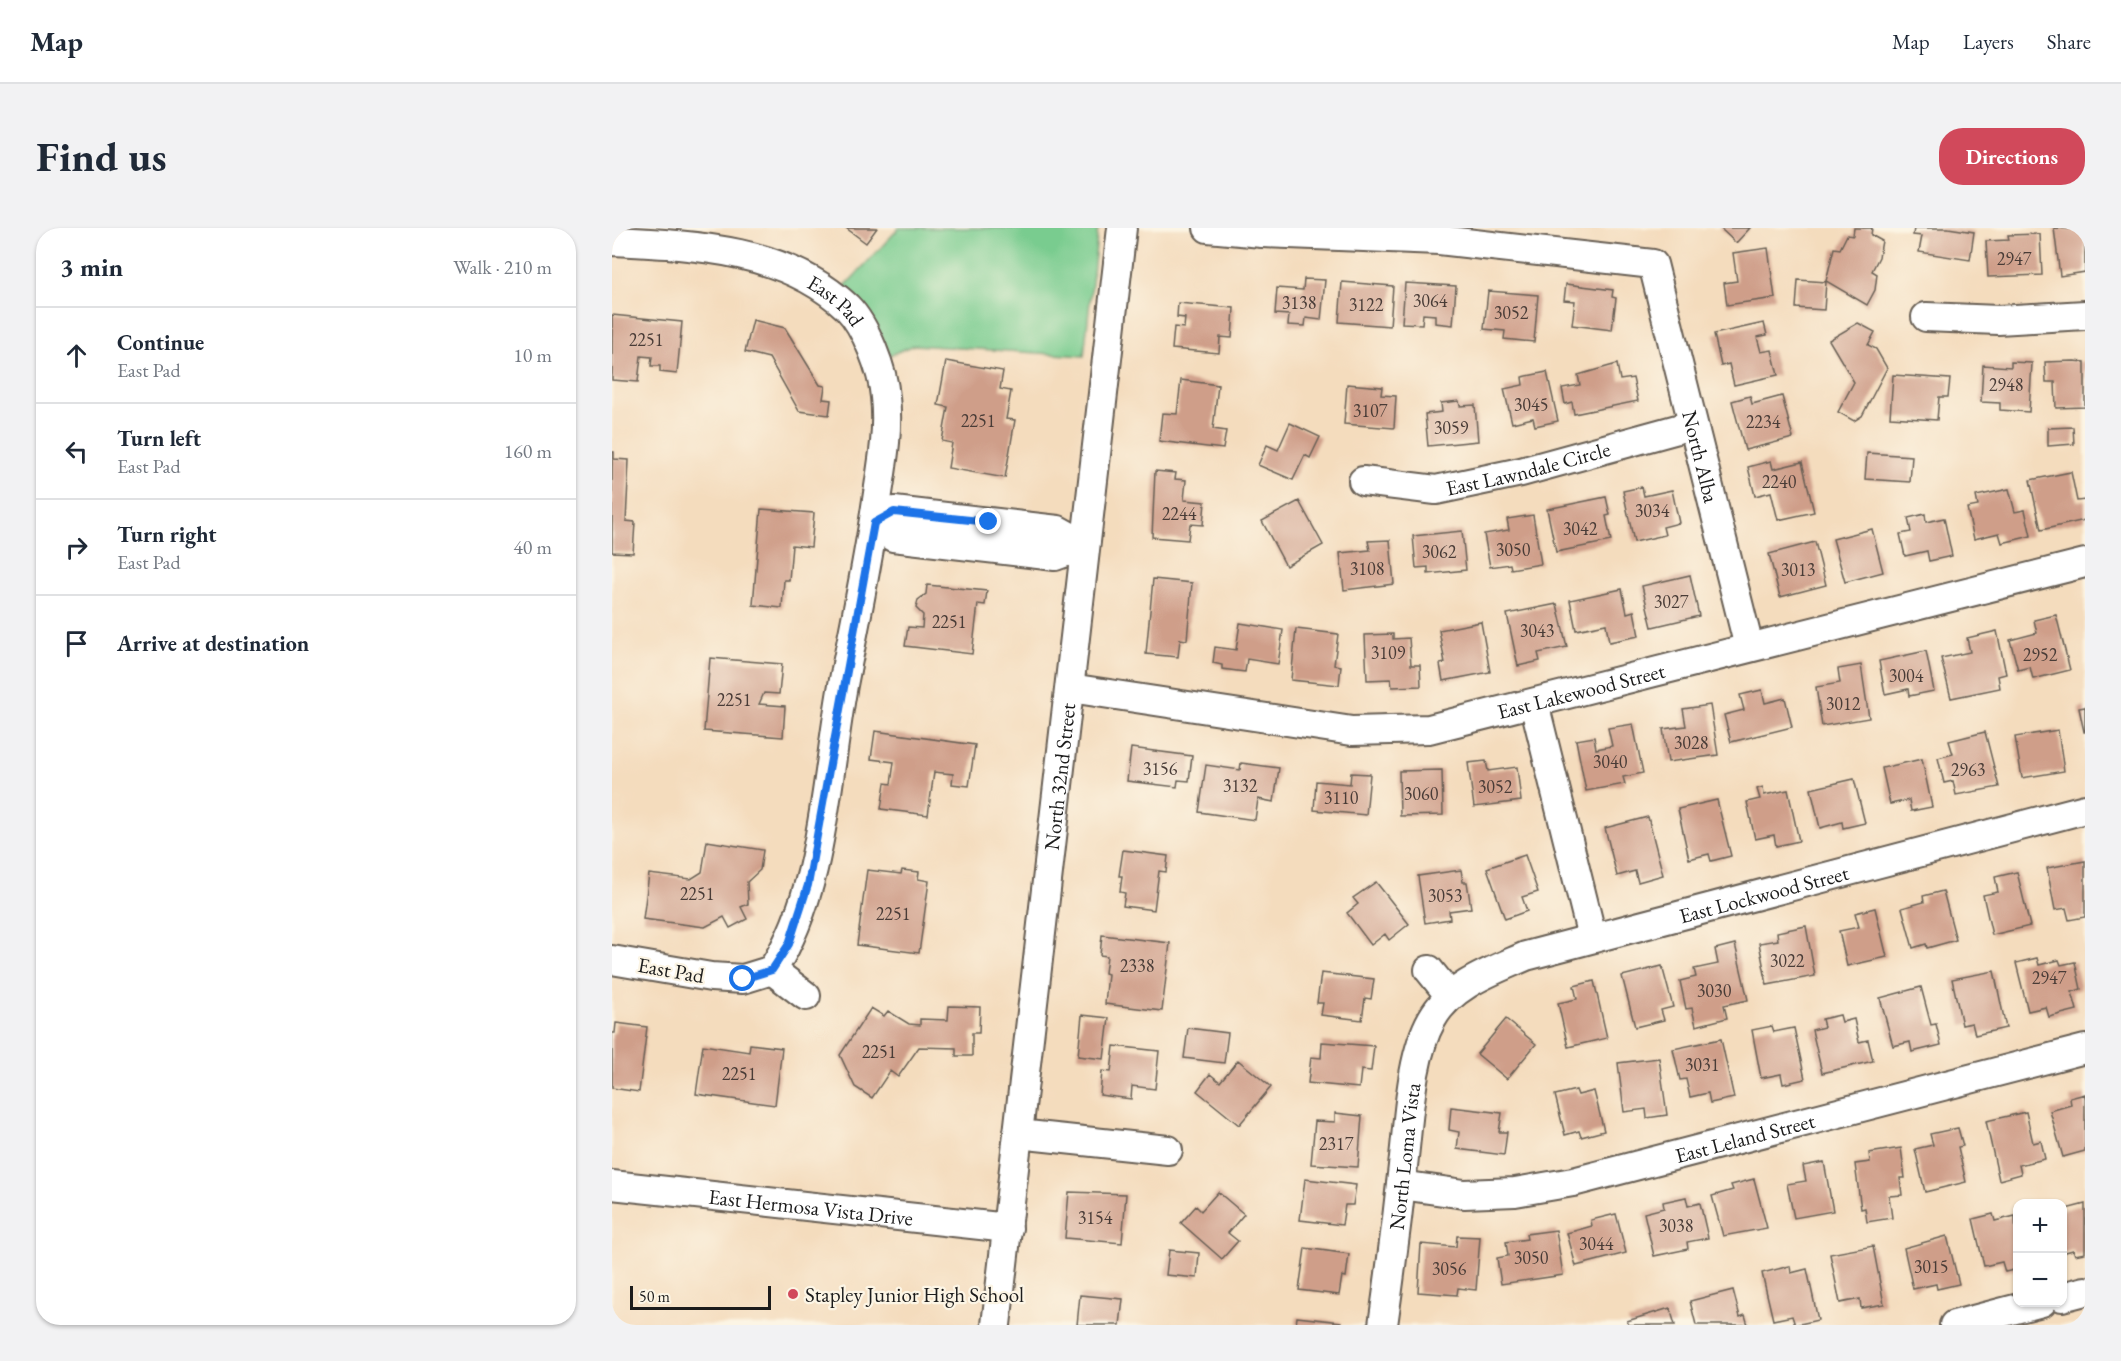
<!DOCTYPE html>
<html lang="en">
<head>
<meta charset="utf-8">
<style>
  :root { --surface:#fff; --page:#f2f2f3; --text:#1f2937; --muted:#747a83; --line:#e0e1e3; --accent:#d1495b }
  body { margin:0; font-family:"EB Garamond",serif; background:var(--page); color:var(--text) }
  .controls { position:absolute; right:18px; bottom:18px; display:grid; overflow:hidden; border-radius:12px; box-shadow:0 2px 4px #0004 }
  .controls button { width:54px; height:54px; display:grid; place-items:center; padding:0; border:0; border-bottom:2px solid var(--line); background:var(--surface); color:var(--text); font:30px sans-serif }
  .scale { position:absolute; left:18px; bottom:15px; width:141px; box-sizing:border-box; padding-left:6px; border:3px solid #1c1c1c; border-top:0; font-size:16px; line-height:21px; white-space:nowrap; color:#1c1c1c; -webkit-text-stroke:4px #fcf5e5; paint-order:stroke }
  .stop { position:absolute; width:18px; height:18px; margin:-14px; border:4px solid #1a73e8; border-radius:50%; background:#fff }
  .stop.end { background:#1a73e8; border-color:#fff; box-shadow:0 2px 6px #0008 }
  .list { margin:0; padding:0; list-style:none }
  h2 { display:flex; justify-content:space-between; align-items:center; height:78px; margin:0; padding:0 24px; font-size:26px }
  h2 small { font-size:20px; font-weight:400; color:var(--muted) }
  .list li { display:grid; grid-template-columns:39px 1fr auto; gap:18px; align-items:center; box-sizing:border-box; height:96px; padding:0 24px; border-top:2px solid var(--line) }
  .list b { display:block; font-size:22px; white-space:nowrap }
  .list p { margin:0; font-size:20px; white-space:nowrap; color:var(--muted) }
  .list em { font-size:20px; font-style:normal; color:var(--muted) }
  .icon { flex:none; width:33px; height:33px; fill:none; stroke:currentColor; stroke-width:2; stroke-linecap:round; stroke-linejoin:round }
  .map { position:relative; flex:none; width:1473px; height:1097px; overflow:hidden; border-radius:24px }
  header { display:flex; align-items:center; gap:36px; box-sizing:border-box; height:84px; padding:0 30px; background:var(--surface); border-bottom:2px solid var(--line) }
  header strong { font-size:28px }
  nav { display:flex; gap:33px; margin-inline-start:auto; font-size:21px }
  .intro { display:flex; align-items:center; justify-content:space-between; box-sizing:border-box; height:144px; padding:0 36px }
  h1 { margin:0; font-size:42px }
  .button { padding:15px 27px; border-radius:24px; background:var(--accent); color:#fff; font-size:21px; font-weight:700 }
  main { display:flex; gap:36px; padding:0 36px }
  aside { flex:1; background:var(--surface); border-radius:24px; box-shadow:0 2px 4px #0004 }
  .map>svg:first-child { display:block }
  .green { fill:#79cc8f; stroke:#4a7456; stroke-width:1.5 }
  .building { fill:#cf9e89 }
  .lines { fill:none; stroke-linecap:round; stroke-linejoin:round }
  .minor-casing { stroke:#685f54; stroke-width:32 }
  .minor { stroke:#fff; stroke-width:28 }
  .route { stroke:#1a73e8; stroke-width:8 }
  .poi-dot { fill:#d1495b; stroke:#fcf5e5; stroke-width:2 }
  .labels { text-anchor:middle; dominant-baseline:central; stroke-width:4.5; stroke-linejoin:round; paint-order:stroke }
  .number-label { font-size:18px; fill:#493c37 }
  .street-label { font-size:21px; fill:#1c1c1c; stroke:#fcf5e5 }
  .poi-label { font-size:21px; fill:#1c1c1c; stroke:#fcf5e5; text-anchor:start }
</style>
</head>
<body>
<header>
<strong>Map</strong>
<nav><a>Map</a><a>Layers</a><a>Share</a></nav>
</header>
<div class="intro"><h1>Find us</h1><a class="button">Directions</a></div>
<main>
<aside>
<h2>3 min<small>Walk · 210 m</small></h2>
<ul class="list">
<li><svg class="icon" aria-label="ahead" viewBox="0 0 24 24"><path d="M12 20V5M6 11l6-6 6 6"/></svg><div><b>Continue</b><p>East Pad</p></div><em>10 m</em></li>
<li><svg class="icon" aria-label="left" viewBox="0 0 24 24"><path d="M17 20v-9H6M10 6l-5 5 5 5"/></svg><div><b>Turn left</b><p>East Pad</p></div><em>160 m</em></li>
<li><svg class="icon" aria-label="right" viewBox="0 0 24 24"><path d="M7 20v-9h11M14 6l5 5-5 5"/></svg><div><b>Turn right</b><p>East Pad</p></div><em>40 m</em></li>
<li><svg class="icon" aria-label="arrive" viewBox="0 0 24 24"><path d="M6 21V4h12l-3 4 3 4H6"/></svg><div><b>Arrive at destination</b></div></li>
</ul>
</aside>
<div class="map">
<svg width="1473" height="1097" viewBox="0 0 1473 1097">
  <rect width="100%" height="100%" fill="#fcf5e5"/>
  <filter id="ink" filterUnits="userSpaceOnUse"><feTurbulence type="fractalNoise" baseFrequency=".0167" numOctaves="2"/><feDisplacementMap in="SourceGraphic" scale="12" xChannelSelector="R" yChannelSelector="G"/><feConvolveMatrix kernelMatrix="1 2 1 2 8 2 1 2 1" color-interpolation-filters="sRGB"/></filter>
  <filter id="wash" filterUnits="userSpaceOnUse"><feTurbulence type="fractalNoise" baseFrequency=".008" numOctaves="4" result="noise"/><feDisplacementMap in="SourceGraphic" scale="24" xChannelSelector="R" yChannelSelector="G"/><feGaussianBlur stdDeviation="1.35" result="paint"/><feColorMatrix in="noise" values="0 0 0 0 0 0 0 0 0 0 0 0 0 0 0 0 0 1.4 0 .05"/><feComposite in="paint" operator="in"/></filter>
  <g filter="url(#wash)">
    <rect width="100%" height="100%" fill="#f4dcbd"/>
    <path class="green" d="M287,0h199l-14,128 -170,-11 -24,10 -13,-28 -32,-41z"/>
    <g id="blocks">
      <path class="building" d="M234,0h31l-11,15z
        M1108,0h30l-14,15z
        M1242,0h18l-1,7 11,6 -3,16 -7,14 5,3 -2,16 -8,15 -41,-24 8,-33 6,1 7,-14 6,1z
        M1302,0h34l26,4 -4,28 -51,-8 3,-16 -9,-1z
        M1442,0l31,2v42l-25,4z
        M1428,6l2,41 -54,2 -2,-36 23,-1 -1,-5z
        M1156,20l7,50 -48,7 -3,-22 13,-2 -4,-28z
        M692,51l21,1 -4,40 -15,-2 -1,8 -17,-1 1,-10 -14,-1 2,-26 26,2z
        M1186,52l28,2 -2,28 -28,-2z
        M730,54l51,4 -3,40 -51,-4z
        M793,55l51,3 -3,39 -18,-2v-8l-12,-1 -1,10 -20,-1z
        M954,56l47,6 -1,7 4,1 -4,32 -40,-5 3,-24 -11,-1z
        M876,63l50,4 -4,47 -30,-3 1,-8 -21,-2z
        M566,75l56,5 -2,30 -12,-1 -1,16 -47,-4 2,-22 10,1 1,-10 -8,-1z
        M0,87l70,7 -5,52 -17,-2v-6h-9l1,-9 -11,-1 -3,26 -26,-2z
        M141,92l32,8 35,57 5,1 -2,13 8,1 -2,15 -30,-4 -30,-53 -24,-6z
        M1152,95l3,12 -10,2 4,15 11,-2 6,25 -44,10 -5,-21 -8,2 -7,-32z
        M1246,95l17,9 -7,13 8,4 11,19 -25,48 -8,5 -16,-9 16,-30 -25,-42z
        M334,133l57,10 -3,18 11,2 -5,28 9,1 -10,58 -57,-10 4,-25 -10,-2 6,-34 -10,-2z
        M1462,133l11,1v45l-29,1 -1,-26h-9l-1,-20z
        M1399,134l21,1 -3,49 -29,-2v-7l-19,-1 2,-37 28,2z
        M1005,136l3,16 13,-2 5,23 -64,13 -2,-12 -7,2 -3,-16 18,-3 -2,-10z
        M935,144l11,49 -23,5 -2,-8 -21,5 -8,-34 19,-4 -1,-8z
        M1281,147l57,4 -2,18h-9l-2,23 -47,-3z
        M569,152l37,5 -5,44 13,2 -3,18 -64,-8 3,-28 15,1z
        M735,156l35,3 -1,8 15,1 -2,32 -50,-4z
        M1138,168l2,8 30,-8 11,42 -48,12 -13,-49z
        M847,173l1,5 15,-1 3,36 -50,5 -3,-32 17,-2 -1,-9z
        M678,195l30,14 -10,21 -5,-3 -12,25 -35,-15 9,-20 11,5z
        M1461,199l1,17 -26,2v-18z
        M0,224h2v7l15,1 -3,61 9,1 -2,31 -21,-1z
        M1255,225l45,3 -2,26 -45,-3z
        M1159,233l2,8 29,-7 12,50 -36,8 -7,-28 -16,4 -7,-29z
        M543,243l21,2 -1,6 11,1 -2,20 21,2 -2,23 -13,-1 -2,16 -36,-3z
        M1459,244l6,29 8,-1v20l-44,10 -11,-50z
        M1030,259l2,9 28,-6 7,33 -16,4 2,8 -31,7 -11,-51z
        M1397,261l6,23 10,-2 6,26 -29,7 -3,-10 -25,6 -7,-31 11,-2 -2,-10z
        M994,269l4,18 -4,1 5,25 -55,11 -9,-43z
        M687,273l24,44 -37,21 -24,-45z
        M149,281l53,4 -3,34 -19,-2 -3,35h-5l-2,28 -29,-3z
        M1313,286l1,8 18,-4 8,38 -23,5 -2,-10 -22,5 -5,-22 11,-2 -3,-14z
        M921,287l8,49 -30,5 -1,-5 -20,3 -6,-33 25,-4 -2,-11z
        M1260,301l11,43 -38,10 -12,-43z
        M850,303l4,39 -38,4v-7l-12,1 -3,-32z
        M778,312l4,44 -50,6 -4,-37 30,-3 -2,-9z
        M1203,314l11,43 -46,12 -11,-43z
        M1078,347l9,41 -47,11 -10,-41z
        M541,351l39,4 -5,57 -7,-1 -2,18 -32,-3z
        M315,357l60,6 -2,14 -7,-1 -6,50 -67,-8 3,-19 14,1 1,-13 -7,-7 2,-8 8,-6z
        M1010,361l5,24 7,-2 5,25 -30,6 -3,-18 -30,6 -6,-30z
        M945,376l10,43 -29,6 2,8 -22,5 -11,-52z
        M1444,387l14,55 -37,9 -3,-12 -12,3 -8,-30 27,-7 -3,-13z
        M869,394l9,50 -47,9 -3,-17 5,-1 -6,-33z
        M628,395l43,7 -5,34 -31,-5 -2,13 -23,-3v-4l-9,-2 2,-16 21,3z
        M684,401l42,5 -4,31 7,1 -2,19 -48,-5z
        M1385,403l9,43 -8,2 2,12 -49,10 -10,-40 29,-6 -3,-14z
        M781,406v5l16,-1 2,27h9l1,21 -29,1 -1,-8 -24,1 -2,-45z
        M1314,423l8,40 -25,5 -1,-7 -23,5 -6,-33z
        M98,430l72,6 -3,30 -15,-1 -5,11 26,2 -2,31 -79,-6z
        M1249,437l8,53 -47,8 -6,-39 24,-4 -2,-14z
        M1150,462l3,13 20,-5 7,29 -61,15 -7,-27 20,-5 -4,-15z
        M1098,477l8,50 -50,7 -5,-33 23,-3 -3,-17z
        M1473,479v25h-1l-5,-24z
        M1021,496l10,49 -20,4 2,7 -39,7 -10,-51 18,-3 2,12 16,-3 -4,-18z
        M1446,502l6,41 -42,7 -7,-41z
        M263,503l100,14 -6,41 -17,-2 1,-10 -19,-2 -6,43 -47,-6 4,-26 6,1 3,-22 -23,-3z
        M1373,504l14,55 -43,8 -3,-14 -9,2 -6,-25 15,-4 -4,-13z
        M519,520l61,8 -3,25 -11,-1 -1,7 -50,-6z
        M1310,531l10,48 -21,4 -2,-11 -19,4 -8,-36z
        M874,533l2,10 29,-4 4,34 -47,6 -6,-44z
        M629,535l38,5 -5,34 -16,-3 -3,21 -56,-8 7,-47 34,5z
        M830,542l1,45 -43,1 -1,-45z
        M739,545l19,1 -4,41 -52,-5 2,-29 34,3z
        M1242,551l11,44 -22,5 -1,-6 -22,6 -9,-39z
        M1151,559l1,8 24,-5 11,51 -23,5 -2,-11 -19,4 -8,-37 13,-3 -3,-10z
        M1105,572l14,56 -20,5 -2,-7 -20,5 -11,-50z
        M1036,589l15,58 -25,7 -3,-11 -18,5 -12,-48z
        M95,613l56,9 -3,20 -13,12 1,22 -7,3 6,12 -17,9 -6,-11 -19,10 -62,-8 6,-45 42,5 11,-7z
        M511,622l45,6 -2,16 -7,-1 -5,39 -31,-4 2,-13 -5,-1 2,-16h-3z
        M913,627l13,37 -16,5 5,14 -22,8 -18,-51z
        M1473,633v56l-16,3 -3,-12 -11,2 -8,-42z
        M255,642l34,4 1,-4 17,2 -1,7 11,2 -10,72 -62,-8z
        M849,642l2,12h4l4,26 -22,3 1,8 -25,4 -7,-47z
        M1405,644l13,54 -38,9 -9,-40 15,-3 -3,-15z
        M764,654l33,42 -20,16 -4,-6 -14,11 -24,-32 11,-9 -5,-6z
        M1331,663l13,49 -29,8 -1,-4 -13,4 -11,-40 22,-6 -1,-6z
        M1263,680l12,49 -40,9 -8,-35 20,-4 -4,-14z
        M1194,698l9,50 -48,9 -8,-42 19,-3 -1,-8z
        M490,707l68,8 -8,68 -57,-7 3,-30 -3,-1 2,-17 -7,-1z
        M1123,716l13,56 -24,5 3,13 -31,8 -4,-18 -6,1 -6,-28 16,-4 -2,-8 24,-5 -3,-15z
        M1425,730l2,7 20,-5 2,5 14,-3 6,27 -9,3 5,18 -28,7 -3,-10 -18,4 -12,-48z
        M1050,738l11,41 -12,3 3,10 -29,7 -13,-51z
        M1382,743l12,57 -31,7 -3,-12 -10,2 -10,-46z
        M709,745l53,6 -3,20 -6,-1 -3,22 -41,-5 2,-12h-6z
        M982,753l13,57 -39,9 -10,-44 19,-4 -3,-13z
        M1309,759l10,38 5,-1 5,21 -29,7 -2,-10 -17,4 -13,-48z
        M337,778l31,1 -1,26h-7v23h-16v-8l-37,-1 -21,30 -8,-6 -18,27 -17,-11 -15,-32 31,-47 13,8 4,-5 21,13 11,1v-6l28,1z
        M470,787l27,3 -5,41 -26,-3z
        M1228,787l2,7 12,-3 5,23 9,-2 5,21 -51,12 -10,-43 12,-3 -2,-8z
        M894,791l30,25 -29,35 -30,-25z
        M4,795l31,4 -8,65 -27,-4v-55h3z
        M1160,798l2,6 20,-4 11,51 -22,5 -2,-10 -20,4 -9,-48z
        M576,800l40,5 -4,30 -40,-5z
        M1109,811l13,59 -24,5 -2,-10 -18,4 -4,-18 -6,1 -7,-31z
        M710,814l52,4 -3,25 -10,-1 -2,18 -51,-5 3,-26 10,1z
        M138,816l32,4 -7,57 -79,-11 7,-49 46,7z
        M502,818l45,5 -4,38 -23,-3 -1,13 -31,-4 2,-24 9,1z
        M1047,830l8,57 -20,3 -1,-9 -22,3 -6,-49z
        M626,832l33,27 -32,38 -42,-34 13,-17 10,8z
        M964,862l2,5 16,-4 10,40 -23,6 -2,-6 -14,4 -10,-40z
        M1473,866v57l-22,6 -13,-46 21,-6 -1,-7z
        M839,879l51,6 -3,19h8l-3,23 -47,-6 2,-17 -10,-2z
        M1414,884l7,31 8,-2 4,18 -26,6 2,9 -22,6 -13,-59z
        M723,885l27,3 -4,51 -47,-3 4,-43 20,1z
        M1346,900l5,18 -5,1 8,35 -41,10 -10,-43 18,-4 -3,-11z
        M1289,920l4,30h-5l2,17 -13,1 3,22 -25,4 -2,-14 -4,1 -6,-45 15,-2 -1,-9z
        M1212,934l9,49 -39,7 -7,-34 19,-3 -3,-15z
        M693,951l51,6 -3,20h-8l-3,20 -42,-5z
        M1142,951l13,49 -44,8 -11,-40 21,-6 -2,-5z
        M457,964l57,2 -4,49 -57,-5z
        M606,964l26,22 -16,19 10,8 -16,18 -41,-36 15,-17 5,5z
        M1074,969l2,9 12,-3 8,35 -21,4 1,7 -34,7 -10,-43 20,-5 -1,-6z
        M1473,976v49l-10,2 -2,-5 -11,3v-43z
        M1004,986l10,39 -50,13 -9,-33 25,-7 -1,-6z
        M1381,986l2,7 20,-5 3,53 -13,3 -3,-10 -18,4 -11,-47z
        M944,1002l7,45 -62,9 -4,-26 11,-2 -2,-14 21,-3 -1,-5z
        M845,1008l23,1 -4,53 -18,-2 -1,7 -39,-3 3,-48 35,3z
        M1335,1008l12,48 -22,5 -1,-5 -23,5 -9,-41z
        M1261,1018l11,58 -23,4 -1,-9 -20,4 -10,-49z
        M693,1020l44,6 -3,23 -4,-1 -3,19 -40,-5z
        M557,1022l30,3 -2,25 -31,-3z
        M1178,1038l1,7 16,-4 11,51 -23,5 -3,-9 -19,4 -11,-47z
        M1121,1062l7,27 5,-2 3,10h-52l-6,-24z
        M468,1067l43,4 -3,26h-43z
        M1058,1080l5,17h-46l-2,-4z
        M685,1089l44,5v3h-45z"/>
    </g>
  </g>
  <g filter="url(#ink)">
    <use href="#blocks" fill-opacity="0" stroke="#685f54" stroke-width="1.5"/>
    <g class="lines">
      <g class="minor-casing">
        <g id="minor">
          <path id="s1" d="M596,0l54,5 177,7 214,24 96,383"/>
          <path id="s2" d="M0,13c81,4 172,7 235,66 19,19 36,64 38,90 4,34 -3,69 -8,103 -9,62 -22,123 -34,185 -17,92 -19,206 -71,285l-29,9 -32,-2 -99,-17"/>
          <path d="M1314,89l72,3 87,-5"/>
          <path id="s3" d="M751,253l73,9 85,-18 171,-47"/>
          <path d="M282,283l164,19 27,15 -30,11 -162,-19 -19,-14z"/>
          <path id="s4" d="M458,460l282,43 77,-2 656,-166"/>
          <path d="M922,475l58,234"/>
          <path d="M160,742l34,26"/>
          <path d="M817,742l21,26"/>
          <path d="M406,906l150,16"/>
          <path id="s5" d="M0,957l396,43"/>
          <path id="s6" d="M789,957l63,9 51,-2 58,-10 512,-133"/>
          <path d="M1450,1069l23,-6"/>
          <path id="s7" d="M384,1097l126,-1097"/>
          <path id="s8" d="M771,1097c8,-56 15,-112 21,-168 5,-42 7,-101 28,-138 19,-34 60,-48 94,-63l559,-147"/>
          <path d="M1342,1097l88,-23"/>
        </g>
      </g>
      <use href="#minor" class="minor"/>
    </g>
  </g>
  <g class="lines" filter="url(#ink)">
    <path class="route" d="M131,751l29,-9 17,-26 19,-59 66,-362 20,-11 95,10"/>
  </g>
  <circle class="poi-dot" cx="181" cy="1066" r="6"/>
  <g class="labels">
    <g class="number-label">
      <text x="1402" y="30">2947</text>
      <text x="818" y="72">3064</text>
      <text x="687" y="74">3138</text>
      <text x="754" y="76">3122</text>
      <text x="899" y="84">3052</text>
      <text x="34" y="111">2251</text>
      <text x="1394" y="156">2948</text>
      <text x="919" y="176">3045</text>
      <text x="758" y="182">3107</text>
      <text x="366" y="192">2251</text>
      <text x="1151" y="193">2234</text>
      <text x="839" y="199">3059</text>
      <text x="1167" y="253">2240</text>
      <text x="1040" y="282">3034</text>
      <text x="567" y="285">2244</text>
      <text x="968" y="300">3042</text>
      <text x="901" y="321">3050</text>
      <text x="827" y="323">3062</text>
      <text x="755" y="340">3108</text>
      <text x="1186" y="341">3013</text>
      <text x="1059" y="373">3027</text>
      <text x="337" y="393">2251</text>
      <text x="925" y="402">3043</text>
      <text x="776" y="424">3109</text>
      <text x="1428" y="426">2952</text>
      <text x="1294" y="447">3004</text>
      <text x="122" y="471">2251</text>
      <text x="1231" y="475">3012</text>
      <text x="1079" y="514">3028</text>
      <text x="998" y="533">3040</text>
      <text x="548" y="540">3156</text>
      <text x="1356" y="541">2963</text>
      <text x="628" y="557">3132</text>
      <text x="883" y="558">3052</text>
      <text x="809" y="565">3060</text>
      <text x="729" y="569">3110</text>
      <text x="85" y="665">2251</text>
      <text x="833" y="667">3053</text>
      <text x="281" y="685">2251</text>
      <text x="1175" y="732">3022</text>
      <text x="525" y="737">2338</text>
      <text x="1437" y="749">2947</text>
      <text x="1102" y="762">3030</text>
      <text x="267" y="823">2251</text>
      <text x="1090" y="836">3031</text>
      <text x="127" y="845">2251</text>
      <text x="724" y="915">2317</text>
      <text x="483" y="989">3154</text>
      <text x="1064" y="997">3038</text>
      <text x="984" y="1015">3044</text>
      <text x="919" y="1029">3050</text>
      <text x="1319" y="1038">3015</text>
      <text x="837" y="1040">3056</text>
    </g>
    <g class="street-label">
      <text stroke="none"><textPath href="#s2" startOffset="237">East Pad</textPath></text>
      <text stroke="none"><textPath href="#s1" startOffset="645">North Alba</textPath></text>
      <text stroke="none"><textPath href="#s3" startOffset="168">East Lawndale Circle</textPath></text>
      <text stroke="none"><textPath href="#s4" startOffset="519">East Lakewood Street</textPath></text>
      <text stroke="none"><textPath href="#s7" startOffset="552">North 32nd Street</textPath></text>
      <text stroke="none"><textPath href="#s8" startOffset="672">East Lockwood Street</textPath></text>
      <text transform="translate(59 742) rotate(10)">East Pad</text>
      <text stroke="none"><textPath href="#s6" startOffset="351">East Leland Street</textPath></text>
      <text stroke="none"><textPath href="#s8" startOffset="170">North Loma Vista</textPath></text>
      <text stroke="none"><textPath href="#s5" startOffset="200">East Hermosa Vista Drive</textPath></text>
    </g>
    <g class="poi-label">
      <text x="193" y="1066">Stapley Junior High School</text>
    </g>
  </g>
</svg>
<div class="controls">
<button>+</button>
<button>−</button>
</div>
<div class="scale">50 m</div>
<div class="stop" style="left:131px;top:751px"></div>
<div class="stop end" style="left:377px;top:294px"></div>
</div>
</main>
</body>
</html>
